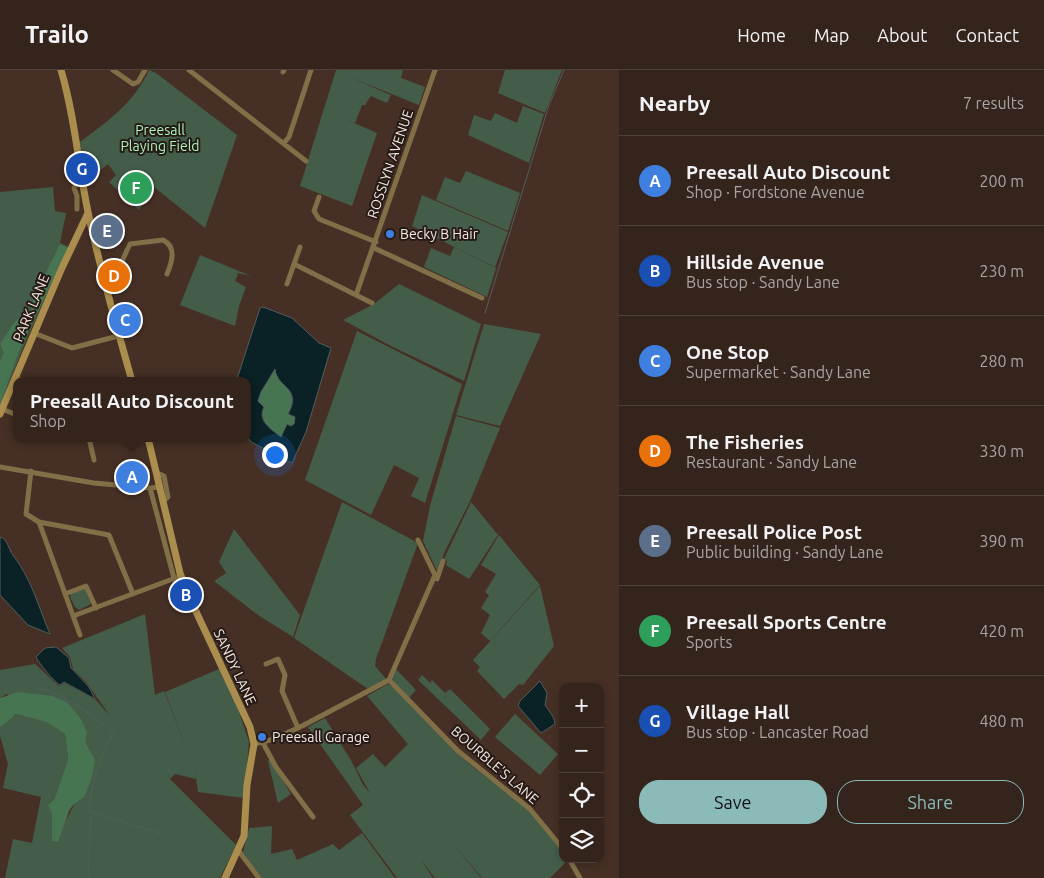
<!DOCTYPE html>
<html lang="en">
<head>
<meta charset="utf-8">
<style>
  :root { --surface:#34241c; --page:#3c2c25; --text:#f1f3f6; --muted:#a9a4a3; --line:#4e413b; --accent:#8bbbb9 }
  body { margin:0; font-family:Ubuntu,sans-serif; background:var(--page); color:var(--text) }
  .controls { position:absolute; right:15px; bottom:15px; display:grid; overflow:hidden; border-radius:10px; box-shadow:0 2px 8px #0003 }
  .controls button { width:45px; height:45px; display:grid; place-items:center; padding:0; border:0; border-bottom:1px solid var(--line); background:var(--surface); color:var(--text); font:25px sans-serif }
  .you { position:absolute; left:274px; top:384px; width:18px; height:18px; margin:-12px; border:4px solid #fff; border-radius:50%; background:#1a73e8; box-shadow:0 0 0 8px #1a73e833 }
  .badge { display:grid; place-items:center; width:32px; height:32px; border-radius:50%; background:var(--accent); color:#fff; font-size:16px; font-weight:700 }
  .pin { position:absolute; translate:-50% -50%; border:2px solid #fff; box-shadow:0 1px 5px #0006 }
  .popup { position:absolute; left:13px; top:307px; width:238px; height:65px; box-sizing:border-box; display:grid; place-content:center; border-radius:10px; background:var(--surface); filter:drop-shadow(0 1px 4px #0005); font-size:16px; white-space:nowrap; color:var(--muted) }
  .popup b { font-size:19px; color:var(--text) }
  .popup::after { content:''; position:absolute; left:50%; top:100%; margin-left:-10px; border:10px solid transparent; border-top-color:var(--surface) }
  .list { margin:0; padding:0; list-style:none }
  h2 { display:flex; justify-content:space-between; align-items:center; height:65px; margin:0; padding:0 20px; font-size:21px }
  h2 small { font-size:16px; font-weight:400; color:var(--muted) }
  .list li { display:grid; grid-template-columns:32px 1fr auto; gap:15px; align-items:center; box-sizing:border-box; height:90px; padding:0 20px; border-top:1px solid var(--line) }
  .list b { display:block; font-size:19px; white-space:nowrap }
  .list p { margin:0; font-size:16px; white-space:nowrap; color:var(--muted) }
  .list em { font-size:16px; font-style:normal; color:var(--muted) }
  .actions { display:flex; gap:10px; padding:15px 20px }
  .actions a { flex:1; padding:11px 0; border:1px solid var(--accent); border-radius:20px; text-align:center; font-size:18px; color:var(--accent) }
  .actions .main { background:var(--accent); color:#111 }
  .icon { flex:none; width:28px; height:28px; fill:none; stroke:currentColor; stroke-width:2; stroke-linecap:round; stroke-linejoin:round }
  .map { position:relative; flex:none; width:619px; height:808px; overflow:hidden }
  header { display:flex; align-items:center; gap:30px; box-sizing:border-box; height:70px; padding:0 25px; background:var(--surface); border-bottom:1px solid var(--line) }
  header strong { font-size:24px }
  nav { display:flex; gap:28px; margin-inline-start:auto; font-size:18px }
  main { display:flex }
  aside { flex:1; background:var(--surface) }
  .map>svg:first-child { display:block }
  .green { fill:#445d48 }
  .forest { fill:#487551 }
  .water { fill:#0a2125; stroke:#515d5d; fill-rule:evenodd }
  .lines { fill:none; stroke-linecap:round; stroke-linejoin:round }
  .stream { stroke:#515d5d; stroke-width:1 }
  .street { stroke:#816f47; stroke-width:5 }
  .secondary { stroke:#ab8e4d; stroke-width:7 }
  .shop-dot { fill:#3f7fe0; stroke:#251a15; stroke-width:2 }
  .labels { text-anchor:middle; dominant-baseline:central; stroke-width:4; stroke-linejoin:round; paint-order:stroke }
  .park-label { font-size:14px; fill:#adf2b9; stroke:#251a15 }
  .street-label { font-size:14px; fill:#f7e8e1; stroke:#251a15 }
  .poi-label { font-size:14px; fill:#f7e8e1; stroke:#251a15; text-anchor:start }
</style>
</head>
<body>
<header>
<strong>Trailo</strong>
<nav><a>Home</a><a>Map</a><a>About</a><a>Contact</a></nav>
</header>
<main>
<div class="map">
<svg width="619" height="808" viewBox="0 0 619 808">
  <rect width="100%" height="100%" fill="#463025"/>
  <path class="green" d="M149,0l7,3 81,62 -32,93 -51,-41 -15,23 -30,-28 7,-7 -8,-11 -12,10 -10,2 -6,-34c28,-21 54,-39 69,-72z
    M336,0h67l-2,8 24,9 -6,18 -70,-28 42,18 -4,8 -16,-7 -6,9h-3l-7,18 -10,-4 32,14 -25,73 -52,-20z
    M505,0h57l-17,43 -47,-20z
    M523,36l21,8 -15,49 -61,-28 6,-20 17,6 4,-8 22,10z
    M466,101l54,22 -12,38 -72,-31 9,-23 15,6z
    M53,117l2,24 11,2 -6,30 9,4 -42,91 -27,68v-214z
    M422,125l86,37 -13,35 -83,-41z
    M454,177l42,21 -9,29 -63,-30 7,-19 19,8z
    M200,185l51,21 -13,-3 -3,8 11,6 -7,19 -4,20 -55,-21z
    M399,214l82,40 -17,57 -73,-35 -48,-26 31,-16z
    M484,254l57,10 -41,92 -44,-11z
    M357,261l105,53 -37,119 -14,-7 8,-18 -25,-13 -23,50 -66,-35z
    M456,346l44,12 -30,73 -26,52 -6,20 -15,-32 7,-35z
    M342,432l76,41 -42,116 -1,7 12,14 -19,9 -74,-51z
    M471,432l27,33 -29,44 -23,-14 1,-4 -3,-2z
    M234,459l66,86 -7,22 -35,-22 -44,-34 12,-8 -7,-11z
    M499,465l41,50 -50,56 -9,-8 9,-18 -9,-7 8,-13 -4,-3 11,-18 -15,-9z
    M540,516l14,60 -31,39 -4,-1 -15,15 -27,-28 3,-4 -7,-7z
    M83,519h2l6,15 -12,6 -4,-3 -5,-10 1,-3z
    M145,544l10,81 9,-4 24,62 -23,-61 54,-23 18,37 12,36 -5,56 -46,-6 -3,-22 1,9 -21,-5 -5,5 66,66 -16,33h-215l8,-39 19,4 9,-46 -38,-9 5,-24 -8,-28v-9l10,-7 4,-6 32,8 19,12 3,25 -14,41 -2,41c19,-23 29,-54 43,-82l-9,-16 1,-10 -80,-39 -7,4v-28l35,-6 24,22 5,-3 32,17 14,16 -23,-33 -14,-14 -3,-12 -8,-9z
    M396,599l20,21 -7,8 -16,-16 -1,-4z
    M422,605l8,8 2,-3 13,13 5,-4 40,40 -9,11 -63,-60z
    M388,614c13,6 54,54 67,67 36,36 97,61 110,112l-15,15h-68l-33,-39 32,39h-46l-14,-18 12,18h-36l-47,-63 13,-10 -55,-78 17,-9 27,44 11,23 7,8 -14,-25 17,-14 12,13 23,-23 -41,-48z
    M515,644l43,40 -18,21 -45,-38z
    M270,689l21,35 -13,9 -10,-42z
    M272,756l-1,28 21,-5 5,11 36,-16 6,6 23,-17 33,45h-133l-19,-26 6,-24z"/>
  <path class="forest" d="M60,174l8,4 -49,103 -19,54v-44l4,-8 -4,-9 13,-20 6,-6 12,-6 1,-10z
    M281,282v10l-6,7c8,19 24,21 14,45l6,3v6l-9,6 -5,8c-10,-8 -24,-15 -17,-30l-6,-6 3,-9 13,-23 1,-11z
    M18,622l34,4 15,6 14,17 6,14 -1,10 9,16 -3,18 -8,20 -11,8 -4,6 -11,31 -6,-1v-28l-4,-8 6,-5 14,-41 -3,-25 -19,-12 -31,-8 -5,6 -10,7v-29z"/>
  <path class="water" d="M263,237l29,11 27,25 12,5 -25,84 -14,31 -41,-21 -4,-6v-55h-9v-5l22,-68zM275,299c2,20 28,18 13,45l7,3 -1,7 -3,2 -4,-2 -6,13c-10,-8 -24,-16 -17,-30l-6,-6 3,-9z
    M0,467c8,2 8,12 13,18 19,25 25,51 37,79l-22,-9 -28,-30z
    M56,577l13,11 2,10 18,19 6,12 -31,-17 -4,3c-6,-3 -21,-22 -24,-28l9,-9z
    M540,611l7,12 -2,12c4,7 9,10 10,19l-14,9 -23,-27 2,-5z"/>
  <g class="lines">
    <path class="stream" d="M485,243l64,-208 15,-35
      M37,618c29,6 54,27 76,45
      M92,742l70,22
      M333,806l1,2
      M88,808l3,-66 -2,-1c2,-29 11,-57 26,-81"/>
    <path class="street" d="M113,0l20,14 5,-2 7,-12
      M189,0l117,91
      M283,2l1,-2
      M284,73l5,-6 22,-67
      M319,127l-5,14 5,8 57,23
      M77,139v-13l-3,-8 2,-4 6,-1
      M374,178l108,50
      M294,194l78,39
      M102,196l20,-5 8,-17 33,-4c14,7 9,22 4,34
      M287,214l13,-37
      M356,225l79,-225
      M34,263l38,15 46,-12
      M15,307l8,4
      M2,339l15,6
      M89,368l5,22
      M0,397l94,16 56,5 10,-1
      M31,401l-5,43 13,8 41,113
      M157,403l7,3 4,21 -5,4
      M150,418l24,90
      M39,452l70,13 24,59
      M437,509l6,-18
      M65,524l21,-8 10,22
      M73,546l108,-40
      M266,594l12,-5 7,16 -3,16 16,37
      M389,610l69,71 72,58 33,40
      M263,673l13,24 37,50
      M254,674l20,-5 30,-14 85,-45 46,-105 -17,-35
      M238,780l21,28
      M569,789l11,19"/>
    <path class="secondary" d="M61,0c14,47 17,94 27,142 12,57 28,113 44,169
      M0,344l61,-144 27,-57
      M148,368l32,135 12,30 58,124 4,17 -7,41 -3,51 -19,42"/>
  </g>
  <g class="shop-dot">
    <circle cx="390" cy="164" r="5"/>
    <circle cx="262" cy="667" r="5"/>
  </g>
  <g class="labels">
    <g class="park-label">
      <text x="160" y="60">Preesall<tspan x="160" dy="16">Playing Field</tspan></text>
    </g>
    <g class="street-label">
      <text transform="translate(390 94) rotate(-71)">ROSSLYN AVENUE</text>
      <text transform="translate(31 238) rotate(-67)">PARK LANE</text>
      <text transform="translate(235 597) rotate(65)">SANDY LANE</text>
      <text transform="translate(495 695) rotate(41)">BOURBLE'S LANE</text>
    </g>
    <g class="poi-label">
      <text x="400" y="164">Becky B Hair</text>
      <text x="272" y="667">Preesall Garage</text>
    </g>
  </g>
</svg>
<div class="controls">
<button>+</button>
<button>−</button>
<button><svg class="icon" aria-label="locate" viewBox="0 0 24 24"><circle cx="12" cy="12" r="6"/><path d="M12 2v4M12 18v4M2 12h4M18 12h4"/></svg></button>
<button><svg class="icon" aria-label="layers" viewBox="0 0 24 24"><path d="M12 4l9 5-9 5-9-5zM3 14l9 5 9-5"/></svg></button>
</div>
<div class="you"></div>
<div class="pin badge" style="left:132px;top:407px;background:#3f7fe0">A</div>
<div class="popup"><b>Preesall Auto Discount</b>Shop</div>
<div class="pin badge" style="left:186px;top:525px;background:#1a4fb4">B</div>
<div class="pin badge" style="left:125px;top:250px;background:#3f7fe0">C</div>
<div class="pin badge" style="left:114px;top:206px;background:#e8710a">D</div>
<div class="pin badge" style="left:107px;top:161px;background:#5c6f8a">E</div>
<div class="pin badge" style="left:136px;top:118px;background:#2e9e5b">F</div>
<div class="pin badge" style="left:82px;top:99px;background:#1a4fb4">G</div>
</div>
<aside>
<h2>Nearby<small>7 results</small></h2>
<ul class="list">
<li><span class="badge" style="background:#3f7fe0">A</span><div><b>Preesall Auto Discount</b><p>Shop · Fordstone Avenue</p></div><em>200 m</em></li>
<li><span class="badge" style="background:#1a4fb4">B</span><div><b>Hillside Avenue</b><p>Bus stop · Sandy Lane</p></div><em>230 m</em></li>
<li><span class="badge" style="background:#3f7fe0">C</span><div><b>One Stop</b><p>Supermarket · Sandy Lane</p></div><em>280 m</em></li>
<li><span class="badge" style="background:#e8710a">D</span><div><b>The Fisheries</b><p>Restaurant · Sandy Lane</p></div><em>330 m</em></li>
<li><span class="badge" style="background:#5c6f8a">E</span><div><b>Preesall Police Post</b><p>Public building · Sandy Lane</p></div><em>390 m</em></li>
<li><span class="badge" style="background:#2e9e5b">F</span><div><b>Preesall Sports Centre</b><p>Sports</p></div><em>420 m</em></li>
<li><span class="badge" style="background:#1a4fb4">G</span><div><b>Village Hall</b><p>Bus stop · Lancaster Road</p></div><em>480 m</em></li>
</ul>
<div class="actions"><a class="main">Save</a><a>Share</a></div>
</aside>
</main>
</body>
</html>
